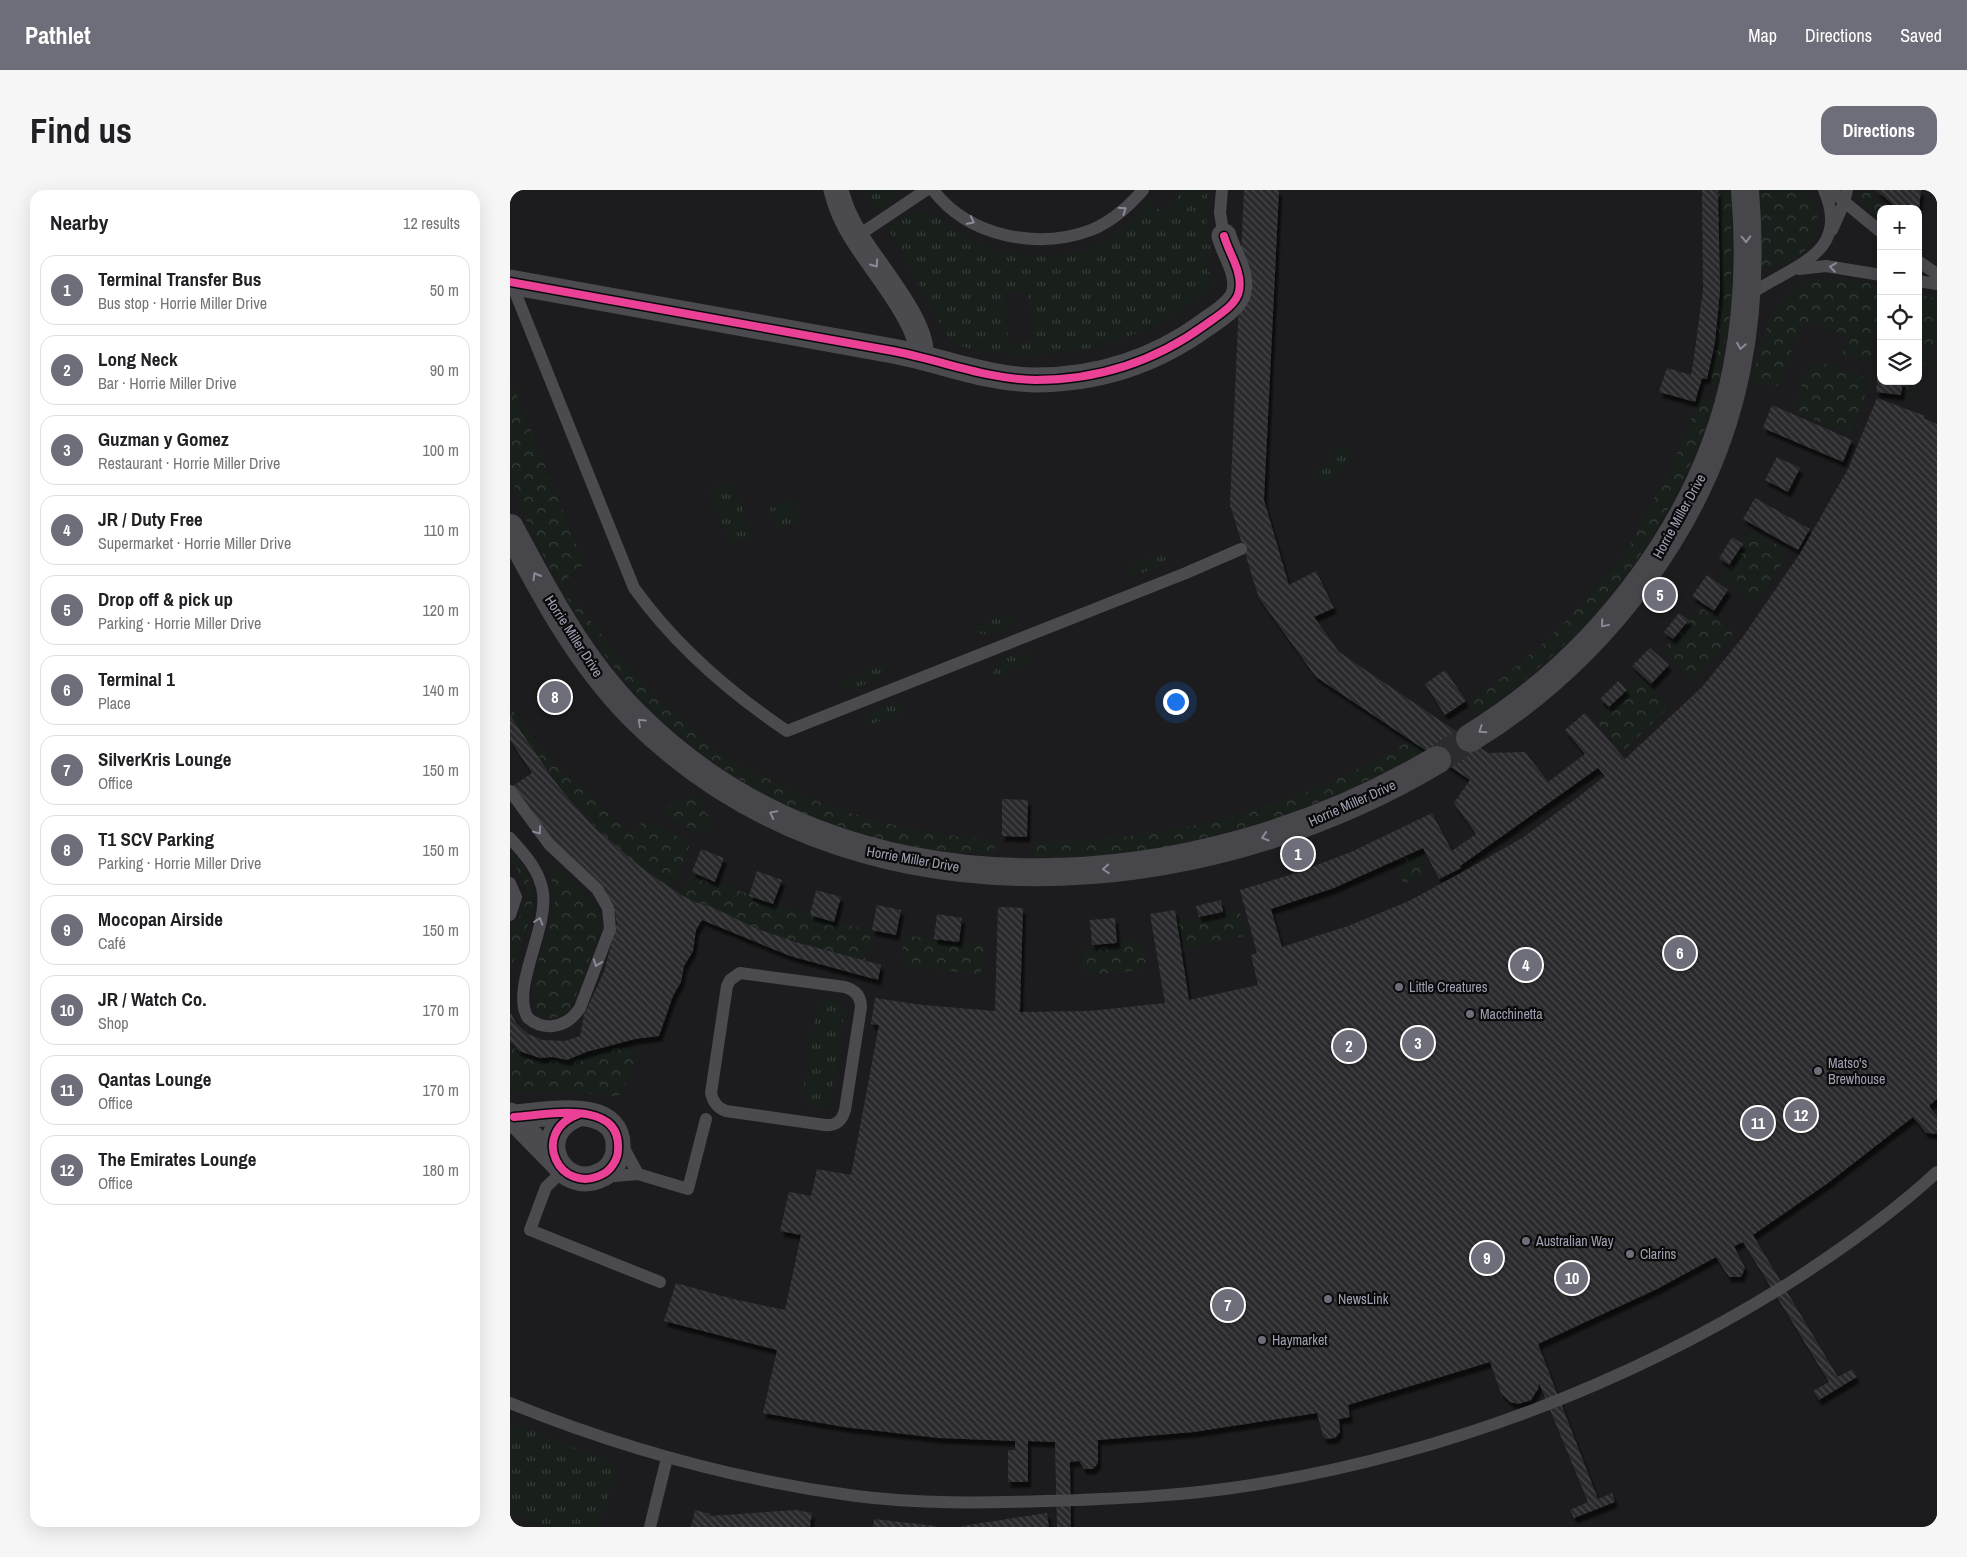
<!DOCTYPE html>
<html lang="en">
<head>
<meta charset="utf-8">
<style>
  :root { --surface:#fff; --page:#f6f6f6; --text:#202124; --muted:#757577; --line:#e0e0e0; --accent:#6d6e79 }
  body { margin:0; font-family:"Archivo Narrow",sans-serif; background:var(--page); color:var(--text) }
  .controls { position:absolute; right:15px; top:15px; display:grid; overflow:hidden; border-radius:10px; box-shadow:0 5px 20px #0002 }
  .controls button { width:45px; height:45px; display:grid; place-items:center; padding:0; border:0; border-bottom:1px solid var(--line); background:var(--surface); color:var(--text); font:25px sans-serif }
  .you { position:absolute; left:665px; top:511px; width:18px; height:18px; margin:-12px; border:4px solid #fff; border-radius:50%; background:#1a73e8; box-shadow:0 0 0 8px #1a73e833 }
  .badge { display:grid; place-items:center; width:32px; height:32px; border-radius:50%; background:var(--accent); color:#fff; font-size:16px; font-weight:700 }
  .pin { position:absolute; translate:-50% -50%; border:2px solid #fff; box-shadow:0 1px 5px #0006 }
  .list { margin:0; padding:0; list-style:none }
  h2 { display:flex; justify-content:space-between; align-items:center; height:65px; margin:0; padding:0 20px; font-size:21px }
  h2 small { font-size:16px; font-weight:400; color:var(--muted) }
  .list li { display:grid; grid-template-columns:32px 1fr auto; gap:15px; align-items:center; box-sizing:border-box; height:70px; margin:0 10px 10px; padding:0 10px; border:1px solid var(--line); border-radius:15px }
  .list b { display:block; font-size:19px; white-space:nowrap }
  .list p { margin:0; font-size:16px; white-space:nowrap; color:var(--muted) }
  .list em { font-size:16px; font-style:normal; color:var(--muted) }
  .icon { flex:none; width:28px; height:28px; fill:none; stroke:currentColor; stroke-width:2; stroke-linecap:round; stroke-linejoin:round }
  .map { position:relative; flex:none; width:1427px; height:1337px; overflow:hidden; border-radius:15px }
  header { display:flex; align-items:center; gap:30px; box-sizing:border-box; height:70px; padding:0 25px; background:var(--accent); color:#fff }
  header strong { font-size:24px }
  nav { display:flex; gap:28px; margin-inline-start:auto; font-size:18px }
  .intro { display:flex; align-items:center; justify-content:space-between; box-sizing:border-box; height:120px; padding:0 30px }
  h1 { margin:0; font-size:35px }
  .button { padding:12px 22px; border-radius:15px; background:var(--accent); color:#fff; font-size:18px; font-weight:700 }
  main { display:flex; gap:30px; padding:0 30px }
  aside { flex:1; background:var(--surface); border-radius:15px; box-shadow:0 5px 20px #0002 }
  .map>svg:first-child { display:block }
  .built { fill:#1c1c1e; fill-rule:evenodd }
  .grass { fill:url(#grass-tufts); fill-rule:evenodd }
  .park { fill:url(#park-crowns) }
  .building { fill:url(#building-back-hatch); fill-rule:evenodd; filter:url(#shadow) }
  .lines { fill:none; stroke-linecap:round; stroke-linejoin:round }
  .primary-tunnel { stroke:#2c2c30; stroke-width:28; stroke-dasharray:28 14; stroke-linecap:butt }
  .lane { stroke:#4a4a4f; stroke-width:12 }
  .street { stroke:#4a4a4f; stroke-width:25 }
  .primary { stroke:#46464b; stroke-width:28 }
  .cycleway-casing { stroke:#0a0a0b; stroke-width:11 }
  .cycleway { stroke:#ea4096; stroke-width:8 }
  .oneway { stroke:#8a8b99 }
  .oneway2 { stroke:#898a98 }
  .poi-dot { fill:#6d6e79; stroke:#0a0a0b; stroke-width:2 }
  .labels { text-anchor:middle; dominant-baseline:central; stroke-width:4.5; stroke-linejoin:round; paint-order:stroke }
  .street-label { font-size:14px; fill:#9fa1b2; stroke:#0a0a0b }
  .poi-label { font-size:14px; fill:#9fa1b2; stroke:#0a0a0b; text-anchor:start }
</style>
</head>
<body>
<header>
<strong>Pathlet</strong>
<nav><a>Map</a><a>Directions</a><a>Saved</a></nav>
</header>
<div class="intro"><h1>Find us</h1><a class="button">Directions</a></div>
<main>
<aside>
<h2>Nearby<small>12 results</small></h2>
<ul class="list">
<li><span class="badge">1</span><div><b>Terminal Transfer Bus</b><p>Bus stop · Horrie Miller Drive</p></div><em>50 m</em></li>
<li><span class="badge">2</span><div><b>Long Neck</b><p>Bar · Horrie Miller Drive</p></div><em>90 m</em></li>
<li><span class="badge">3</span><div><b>Guzman y Gomez</b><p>Restaurant · Horrie Miller Drive</p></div><em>100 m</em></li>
<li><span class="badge">4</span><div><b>JR / Duty Free</b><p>Supermarket · Horrie Miller Drive</p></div><em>110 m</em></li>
<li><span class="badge">5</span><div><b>Drop off &amp; pick up</b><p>Parking · Horrie Miller Drive</p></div><em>120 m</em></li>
<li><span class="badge">6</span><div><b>Terminal 1</b><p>Place</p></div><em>140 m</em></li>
<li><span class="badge">7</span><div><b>SilverKris Lounge</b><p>Office</p></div><em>150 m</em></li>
<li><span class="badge">8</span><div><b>T1 SCV Parking</b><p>Parking · Horrie Miller Drive</p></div><em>150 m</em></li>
<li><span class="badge">9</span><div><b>Mocopan Airside</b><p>Café</p></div><em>150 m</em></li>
<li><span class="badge">10</span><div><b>JR / Watch Co.</b><p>Shop</p></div><em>170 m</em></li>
<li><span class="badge">11</span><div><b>Qantas Lounge</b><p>Office</p></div><em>170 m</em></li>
<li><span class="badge">12</span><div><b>The Emirates Lounge</b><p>Office</p></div><em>180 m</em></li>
</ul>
</aside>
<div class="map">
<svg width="1427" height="1337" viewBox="0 0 1427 1337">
  <defs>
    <pattern id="grass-tufts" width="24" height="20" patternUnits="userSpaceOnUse" patternTransform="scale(1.25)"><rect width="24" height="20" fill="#19201b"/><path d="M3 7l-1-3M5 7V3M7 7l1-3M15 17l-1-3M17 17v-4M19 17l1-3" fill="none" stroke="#373d3a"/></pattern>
    <pattern id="park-crowns" width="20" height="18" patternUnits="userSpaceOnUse" patternTransform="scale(1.25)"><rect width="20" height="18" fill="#19201b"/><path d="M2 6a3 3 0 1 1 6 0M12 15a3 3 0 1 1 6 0" fill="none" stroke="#373d3a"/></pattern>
    <pattern id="building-back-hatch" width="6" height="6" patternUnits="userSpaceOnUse" patternTransform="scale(1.25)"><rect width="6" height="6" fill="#2c2c2e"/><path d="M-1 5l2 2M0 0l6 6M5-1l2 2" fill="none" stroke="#47474a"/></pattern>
    <filter id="shadow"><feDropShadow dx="3" dy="5.5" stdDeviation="1" flood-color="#0009"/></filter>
  </defs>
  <rect width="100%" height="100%" fill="#0f0f10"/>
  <path class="built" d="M0,0h1427v1337h-1427zM1371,19h37v172h-37z"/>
  <path class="grass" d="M354,0h37l-21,18 -8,-3z
    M673,0h25l-2,32 6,30 -10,4 11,24 -2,7c-56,48 -122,70 -196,67 -18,-1 -43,-2 -60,-11 -4,-3 -9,-10 -12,-14l-53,-97v-6c9,-5 23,-16 34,-15 8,1 35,23 45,28 40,22 105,24 144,-2 13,-9 24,-23 35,-35l17,12zM518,102l5,49 -24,3 -5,-50z
    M838,255c1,4 3,8 2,12 -3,12 -21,26 -32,23l-6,-9 21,-10 -4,-9z
    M221,290l22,56 -23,9 -22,-56z
    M282,309l9,22 -23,9 -9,-22z
    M651,363l6,4 -6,9 -26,10 -8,-3 -1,-6z
    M501,423l5,5c-4,14 -31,22 -42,12v-3z
    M519,463l5,4 -2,6 -33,13 -6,-1c0,-14 24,-23 36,-22z
    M372,475h3c0,16 -24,20 -37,25l-7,-3 -1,-6z
    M389,514l5,5 -1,4 -40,14c-1,-14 22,-23 36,-23z
    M316,810c9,-1 14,1 19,9l-14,91c-7,10 -14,9 -25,4l-3,-13 13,-81 4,-7z
    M0,1234l6,1 102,40 -19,62h-51l-38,-14z"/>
  <path class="park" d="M1208,0h13v116l-13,80 -12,-3 9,-41 5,-51z
    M1251,0h44c30,41 3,67 -37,80l-6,-4z
    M1347,0h11l18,19h-5v9l-18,-14z
    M1329,89l42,6 -10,74 -6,2 -23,-7 5,-19 -41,-13 -6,4 -20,58 -3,2 -26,-4c10,-33 17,-85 54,-98 11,-5 23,-4 34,-5z
    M1408,104l19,5v35l-25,65 -11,-4 2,-14h15z
    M1306,171l51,17 3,5 -19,48 -5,2 -50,-21 -2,-4 15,-44z
    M0,188l74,186 -23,19c35,44 68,91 110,129 18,16 36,32 56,46 13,9 29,15 43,22 72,36 145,54 225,60l-1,15c-46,-3 -93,-8 -138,-22 -135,-44 -228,-126 -297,-249 -22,-39 -45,-81 -49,-126 0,-26 0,-54 0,-80z
    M1189,209l15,4c-45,135 -121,233 -238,313l-9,-13 23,-15 56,-47 23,-23 46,-52 20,-28 3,-11 33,-58z
    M1245,341l30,19 2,5 -30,46 -5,1 -30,-22 -1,-3 28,-44z
    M1192,418l30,24v4l-35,42 -5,1 -27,-24 -1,-6 34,-40z
    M1131,488l26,27v4l-43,41 -4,-1 -23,-26v-4l40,-40z
    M0,517l48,61 74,67 12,-15 45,22v6l-17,39c-71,-39 -118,-106 -162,-172z
    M901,550l14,10c-117,67 -254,111 -391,107l1,-15c131,0 263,-33 376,-102z
    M187,605l8,17 7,8 -5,11 -8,2 -37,-19 4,-8z
    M0,659c39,47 19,72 0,121 0,-11 0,-24 0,-35 3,-14 16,-21 16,-39 1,-20 -16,-30 -16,-47z
    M908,660l9,20 -2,3 -19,10 -4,-2 -8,-18z
    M40,671l40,39 7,9 3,9 -1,16 -26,69 -5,8 -15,8c-43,-7 -4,-80 1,-109 3,-16 -1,-31 -9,-45z
    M182,682l81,32 97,27 1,5 -6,25 -70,-19 -40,-14 -44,-22 -16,-4 -14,-7z
    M729,720l6,18 -1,8 -62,15 -5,-29z
    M400,746l70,8 4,5 -1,20 -6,5 -71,-8 -6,-5 4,-21z
    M626,751l7,4 3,19 -4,6 -53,5 -6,-5v-23z
    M0,853c44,40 76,-3 123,6l5,7 -17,38 -5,3 -13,-3 -77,-2 -16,-3z"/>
  <path class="building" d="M734,0h35l-15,310 25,85 27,-14 18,37 -20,9 25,35 149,101 37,-1 23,30 37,-28 -20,-24 20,-17 40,46 77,-72 40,-49 57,-83 49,-86 29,-71 48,18 -2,2 14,6v675l-8,7 8,10v18l-11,-1 -13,-16 -85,66 -75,52 85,142 14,-8 5,8 -38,23 -6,-9 16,-9 -86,-140 -9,4 11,22 -4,9h-12l-13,-20 -59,32 -119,55 60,155 14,-6 3,9 -41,16 -4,-8 18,-8 -49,-119 -1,6 -7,11 -13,4 -8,-2 -9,-9 -11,-31 -142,43 2,12 -11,2 1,13 -5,6 -9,1 -3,-3 -6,-23 -123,19 -96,8v23l-5,6h-9l-5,-8 -9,1 1,65h-14l-2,-85 -27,-1v41h-20v-32h7v-9l-76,-3 -95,-11 -81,-14 14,-63 -113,-29 12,-38 57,16 52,11 16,-75 -21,-4 9,-39 22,4 6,-27 34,6 28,-150 -8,-1 4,-26 47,7 73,6 3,-104 25,1 -3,104 70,-1 75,-8 -15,-89 25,-4 14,90 69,-15 -7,-30 6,-2 -17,-63 56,-17 55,-21 81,-39 20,38 24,-17 -22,-31 16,-23 -154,-103 -57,-79 -29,-93zM1088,578l7,8 -28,22 -55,40 -54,31 -59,32 -61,25 -66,21 -11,-38 63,-21 89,-40 16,31 22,-11 -1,-2z
    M1192,0h16l2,101 -5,51 -8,37 -5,-1 -7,24 -36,-10 8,-24 24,7 2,-11 10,-74z
    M1366,0h45l-2,19h-21z
    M1369,171l2,20h22l-2,14 -25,-3z
    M1262,215l80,35 -9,22 -80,-34z
    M1267,267l23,11 -12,24 -23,-12z
    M1245,308l55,31 -12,21 -55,-31z
    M1222,347l11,7 -14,21 -10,-7z
    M1197,385l21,15 -14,21 -22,-15z
    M1169,423l10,7 -16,19 -9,-7z
    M1140,458l19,17 -18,19 -19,-18z
    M935,480l21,31 -21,14 -20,-31z
    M1108,491l9,9 -18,17 -9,-8z
    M0,525l43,64 20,25 22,24 48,41 38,26 14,7 17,5 43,21 40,14 86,23 -3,15 -88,-24 -88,-36 -6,10 -3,21 -9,15 -3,16 -8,14 -14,40 -24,3 -49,13 -19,8 -14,-3 -13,1 -21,-7 -9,-10v-29l7,12 11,10 15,6 22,1 15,-5 4,-21 20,-43 13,-49 -5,-18 -58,-61 -44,-56 22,-15 -22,-33z
    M492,609l26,1 -1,37 -25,-1z
    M191,659l23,9 -9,24 -23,-10z
    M247,681l25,9 -9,24 -24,-8z
    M306,700l25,7 -7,25 -24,-7z
    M711,710l2,12 -24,5 -3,-11z
    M367,715l24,5 -5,25 -24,-5z
    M427,724l25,4 -3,24 -25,-3z
    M605,728l2,25 -25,2 -2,-25z
    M185,1320l15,4 -1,2 87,-6 16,3 -2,14h-119z
    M537,1323l2,14h-87v-1z
    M364,1329l62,7v1h-63z"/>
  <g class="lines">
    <path class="primary-tunnel" d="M927,570l33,-22"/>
    <path class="lane" d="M423,0c36,47 105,60 158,40 20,-8 38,-24 52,-40
      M712,0l-2,23 4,23
      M1320,0l51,42
      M1322,40l12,-27 3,-13
      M346,47l70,-47
      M1408,71l19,13
      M1289,79l27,-3 55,9
      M1408,91l19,3
      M1,92l123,306c41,57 95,104 153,143l399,-158 55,-24
      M1238,106c40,-30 105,-40 76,-106
      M0,601l39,53 48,45 11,19 2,21 -30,79c-7,10 -14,16 -27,18 -9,1 -18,-2 -25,-8 -18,-29 20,-88 15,-125 -3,-23 -19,-39 -33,-55
      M0,693l6,14 -6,18
      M230,783l105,14c10,3 16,9 16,20l-16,103c-3,11 -9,16 -20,15l-99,-14c-9,-3 -13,-9 -15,-18l16,-107 3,-6z
      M53,981l-17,16 -16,43 130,52
      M128,984l50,15 18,-70
      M93,987l35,-3 -17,-31
      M0,1213c111,45 226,77 346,93 62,8 127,7 190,5 69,-2 138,-5 206,-16 193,-31 380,-102 545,-207 49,-32 97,-66 140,-106
      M140,1337l17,-69"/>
    <path class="street" d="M326,0c4,16 11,32 20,46 17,29 69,88 65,120
      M0,92c128,23 255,46 383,69 48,9 92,28 142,29 62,0 119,-18 170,-55 11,-8 32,-20 34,-34 4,-19 -10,-37 -15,-55
      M0,925l47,48
      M4,927c32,-2 108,-19 104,33 0,9 -7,20 -15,24 -43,23 -75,-42 -24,-60"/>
    <path class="primary" d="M0,338c35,66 71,134 124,187 212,214 560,190 803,45
      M960,548c131,-80 238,-219 267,-371 11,-57 13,-119 8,-177"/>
    <g class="cycleway-casing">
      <path id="cycleway" d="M0,92c128,23 255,46 383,69 48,9 92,28 142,29 62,0 119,-18 170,-55 11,-8 32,-20 34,-34 4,-19 -10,-37 -15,-55
        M4,927c32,-2 108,-19 104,33 0,9 -7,20 -15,24 -43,23 -75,-42 -24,-60"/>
    </g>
    <use href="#cycleway" class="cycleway"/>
  </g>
  <defs><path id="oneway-chevron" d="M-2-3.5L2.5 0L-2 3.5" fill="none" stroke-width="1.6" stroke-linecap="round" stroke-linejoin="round" transform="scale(1.25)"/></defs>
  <g class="oneway">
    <use href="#oneway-chevron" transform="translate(613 20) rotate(-34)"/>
    <use href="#oneway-chevron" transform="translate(461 31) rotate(27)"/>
    <use href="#oneway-chevron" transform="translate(365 74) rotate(55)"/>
    <use href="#oneway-chevron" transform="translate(1323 77) rotate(-172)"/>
    <use href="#oneway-chevron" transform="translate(28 641) rotate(53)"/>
    <use href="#oneway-chevron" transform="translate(29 731) rotate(-72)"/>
    <use href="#oneway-chevron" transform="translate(87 773) rotate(110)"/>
  </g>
  <g class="oneway2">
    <use href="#oneway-chevron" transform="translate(1236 49) rotate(89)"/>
    <use href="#oneway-chevron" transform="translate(1231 156) rotate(99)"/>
    <use href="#oneway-chevron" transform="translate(26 386) rotate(-120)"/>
    <use href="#oneway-chevron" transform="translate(1094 434) rotate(130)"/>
    <use href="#oneway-chevron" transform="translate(131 532) rotate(-137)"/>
    <use href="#oneway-chevron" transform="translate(972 540) rotate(146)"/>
    <use href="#oneway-chevron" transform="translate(263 624) rotate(-154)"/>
    <use href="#oneway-chevron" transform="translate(755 647) rotate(163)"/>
    <use href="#oneway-chevron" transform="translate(596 679) rotate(176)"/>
  </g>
  <g class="poi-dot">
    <circle cx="889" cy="797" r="5"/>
    <circle cx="960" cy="824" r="5"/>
    <circle cx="1308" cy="881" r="5"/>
    <circle cx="1016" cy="1051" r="5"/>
    <circle cx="1120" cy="1064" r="5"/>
    <circle cx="818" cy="1109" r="5"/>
    <circle cx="752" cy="1150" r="5"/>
  </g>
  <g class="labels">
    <g class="street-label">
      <text transform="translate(1169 326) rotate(-61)">Horrie Miller Drive</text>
      <text transform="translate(64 446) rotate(57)">Horrie Miller Drive</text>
      <text transform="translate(842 613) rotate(-24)">Horrie Miller Drive</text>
      <text transform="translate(403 669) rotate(10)">Horrie Miller Drive</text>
    </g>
    <g class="poi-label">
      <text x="899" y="797">Little Creatures</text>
      <text x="970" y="824">Macchinetta</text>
      <text x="1318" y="873">Matso's<tspan x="1318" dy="16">Brewhouse</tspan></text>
      <text x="1026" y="1051">Australian Way</text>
      <text x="1130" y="1064">Clarins</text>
      <text x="828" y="1109">NewsLink</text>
      <text x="762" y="1150">Haymarket</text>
    </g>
  </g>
</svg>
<div class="controls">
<button>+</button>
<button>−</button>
<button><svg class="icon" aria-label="locate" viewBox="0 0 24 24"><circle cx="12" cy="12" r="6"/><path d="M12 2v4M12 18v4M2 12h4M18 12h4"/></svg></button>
<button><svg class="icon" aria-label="layers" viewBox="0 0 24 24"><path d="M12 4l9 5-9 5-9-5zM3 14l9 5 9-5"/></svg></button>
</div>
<div class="you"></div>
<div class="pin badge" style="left:788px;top:664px">1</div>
<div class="pin badge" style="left:839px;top:856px">2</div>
<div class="pin badge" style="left:908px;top:853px">3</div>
<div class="pin badge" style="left:1016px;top:775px">4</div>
<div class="pin badge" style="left:1150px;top:405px">5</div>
<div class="pin badge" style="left:1170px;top:763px">6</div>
<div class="pin badge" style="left:718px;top:1115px">7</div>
<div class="pin badge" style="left:45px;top:507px">8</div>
<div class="pin badge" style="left:977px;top:1068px">9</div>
<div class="pin badge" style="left:1062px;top:1088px">10</div>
<div class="pin badge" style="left:1248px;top:933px">11</div>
<div class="pin badge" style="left:1291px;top:925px">12</div>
</div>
</main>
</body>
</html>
